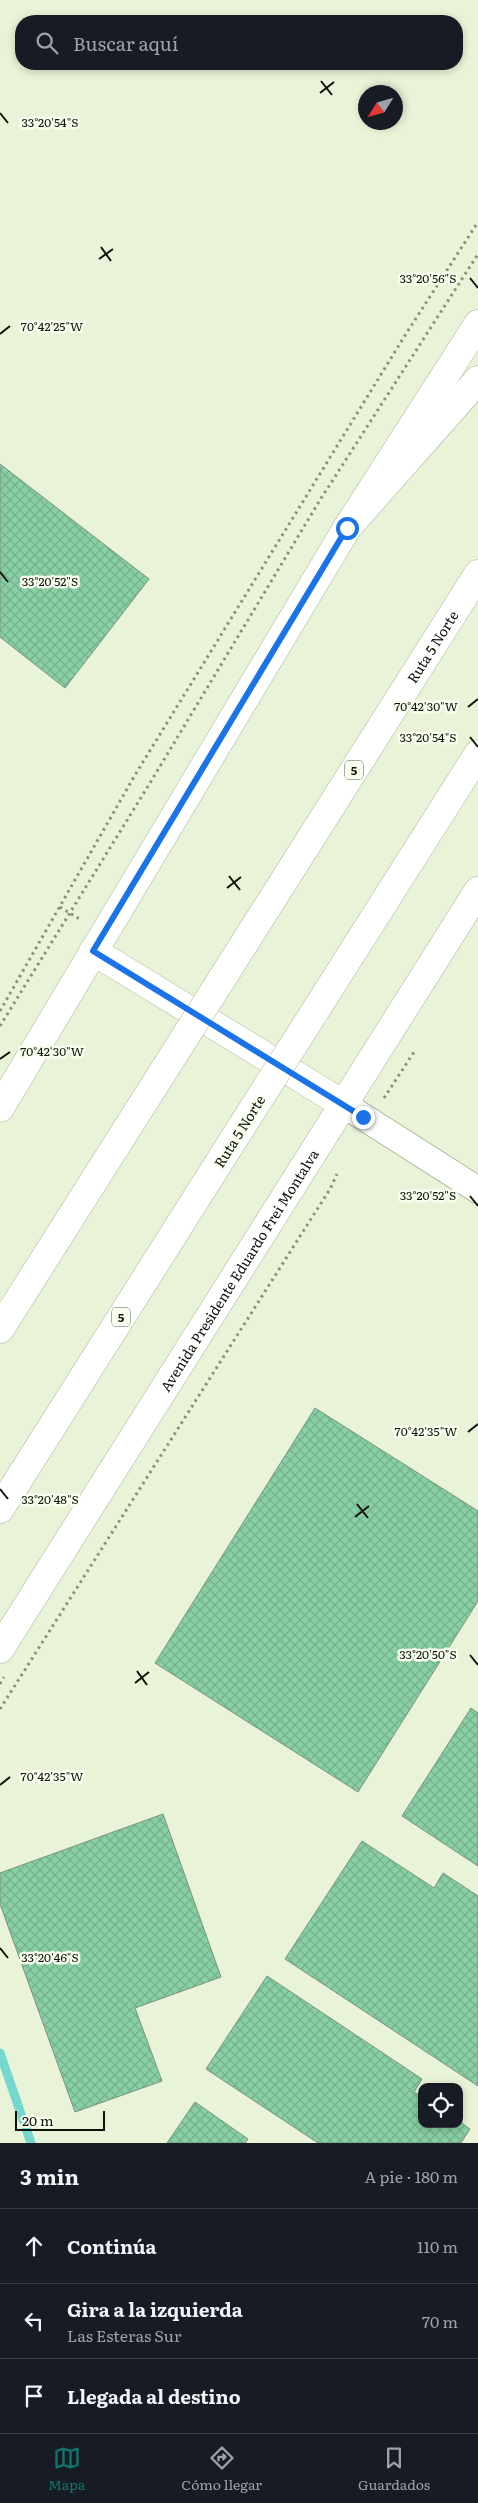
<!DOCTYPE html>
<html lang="es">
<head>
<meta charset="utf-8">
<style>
  :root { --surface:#171b24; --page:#20242c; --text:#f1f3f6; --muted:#9ea1a6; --line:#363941; --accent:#0f766e }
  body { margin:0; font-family:Literata,serif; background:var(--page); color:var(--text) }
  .controls { position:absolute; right:15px; bottom:15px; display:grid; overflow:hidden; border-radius:10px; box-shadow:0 2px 8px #0003 }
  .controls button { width:45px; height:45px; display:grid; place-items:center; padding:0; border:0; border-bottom:1px solid var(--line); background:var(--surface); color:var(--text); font:25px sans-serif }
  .compass { position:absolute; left:358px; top:85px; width:45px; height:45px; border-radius:50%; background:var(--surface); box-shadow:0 2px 8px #0003; rotate:233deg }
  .scale { position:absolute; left:15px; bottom:12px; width:90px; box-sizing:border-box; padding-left:5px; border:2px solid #0e1209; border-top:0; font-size:14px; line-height:18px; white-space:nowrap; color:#0e1209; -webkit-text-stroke:4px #f8ffee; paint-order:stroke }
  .stop { position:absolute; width:15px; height:15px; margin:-11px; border:4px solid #1a73e8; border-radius:50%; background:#fff }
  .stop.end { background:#1a73e8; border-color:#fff; box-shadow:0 1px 5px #0008 }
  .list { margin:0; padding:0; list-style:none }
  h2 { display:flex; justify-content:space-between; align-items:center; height:65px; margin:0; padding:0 20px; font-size:21px }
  h2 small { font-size:16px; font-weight:400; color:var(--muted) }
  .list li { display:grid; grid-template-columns:32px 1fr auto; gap:15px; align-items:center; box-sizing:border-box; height:75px; padding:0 20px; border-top:1px solid var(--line) }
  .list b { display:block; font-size:19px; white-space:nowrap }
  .list p { margin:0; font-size:16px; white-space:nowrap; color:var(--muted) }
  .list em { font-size:16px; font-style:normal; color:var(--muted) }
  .icon { flex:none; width:28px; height:28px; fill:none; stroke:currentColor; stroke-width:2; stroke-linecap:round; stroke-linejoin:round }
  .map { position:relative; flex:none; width:478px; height:2143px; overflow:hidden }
  .search { position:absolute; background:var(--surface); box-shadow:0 2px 8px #0003; left:15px; right:15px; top:15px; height:55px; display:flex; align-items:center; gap:12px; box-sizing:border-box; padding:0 18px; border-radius:20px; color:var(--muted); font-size:19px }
  .sheet { height:290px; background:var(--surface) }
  nav { display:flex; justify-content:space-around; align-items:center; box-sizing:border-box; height:70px; border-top:1px solid var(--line); background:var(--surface); font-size:14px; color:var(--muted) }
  nav a { display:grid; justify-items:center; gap:2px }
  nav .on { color:var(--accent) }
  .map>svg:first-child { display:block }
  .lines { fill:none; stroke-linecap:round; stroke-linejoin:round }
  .stream { stroke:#75d8cf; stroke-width:9 }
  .building { fill:url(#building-cross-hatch); stroke:#7a9383 }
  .minor-casing { stroke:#aab59b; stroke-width:28 }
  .secondary-casing { stroke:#aab59b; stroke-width:29 }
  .motorway-casing { stroke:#aab59b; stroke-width:29 }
  .path { stroke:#88907d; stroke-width:3; stroke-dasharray:2.5 4; stroke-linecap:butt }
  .minor { stroke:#fff; stroke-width:26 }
  .secondary { stroke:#fff; stroke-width:28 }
  .motorway { stroke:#fff; stroke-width:28 }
  .motorway-bridge-casing { stroke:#aab59b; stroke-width:29; stroke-linecap:butt }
  .motorway-bridge { stroke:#fff; stroke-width:28 }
  .route { stroke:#1a73e8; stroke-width:6 }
  .ticks { fill:none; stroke:#0e1209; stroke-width:2 }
  .labels { text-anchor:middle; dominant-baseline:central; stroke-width:5; stroke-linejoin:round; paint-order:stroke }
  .shield { fill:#f8ffee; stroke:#54594e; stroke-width:1 }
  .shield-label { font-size:12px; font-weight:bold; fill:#0e1209 }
  .street-label { font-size:14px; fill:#0e1209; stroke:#f8ffee }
  .ticks-label { font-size:12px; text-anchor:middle; fill:#0e1209; stroke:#f8ffee; stroke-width:5; stroke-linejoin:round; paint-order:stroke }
</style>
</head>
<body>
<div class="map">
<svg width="478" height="2143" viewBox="0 0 478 2143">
  <defs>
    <pattern id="building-cross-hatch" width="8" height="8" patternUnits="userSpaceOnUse" patternTransform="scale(1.25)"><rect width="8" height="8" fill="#88cfa4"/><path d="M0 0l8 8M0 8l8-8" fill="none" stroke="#74b18c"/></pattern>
  </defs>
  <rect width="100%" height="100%" fill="#e8f3d8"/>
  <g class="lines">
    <path class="stream" d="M0,2053l31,90"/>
  </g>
  <path class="building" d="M0,464l149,115 -84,109 -65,-51z
    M315,1408l163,103v90l-120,191 -203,-129z
    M471,1708l7,5v153l-76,-50z
    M163,1814l58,163 -86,31 27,73 -87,31 -75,-208v-31z
    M362,1841l72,47 9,-15 35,23v190l-193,-127z
    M267,1976l155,103 -8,13 8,5v27h37v-3l11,8 -9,14h-143l-112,-74z
    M195,2102l53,37 -3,4h-78z"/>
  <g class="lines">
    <g class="minor-casing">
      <path id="minor" d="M343,1104l135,86"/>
    </g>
    <g class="secondary-casing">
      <g id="secondary">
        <path d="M93,951l250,153"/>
        <path d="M0,1108l347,-580 131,-204"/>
        <path id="s1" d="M0,1649l478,-758"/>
      </g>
    </g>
    <g class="motorway-casing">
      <g id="motorway">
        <path d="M347,528l131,-148"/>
        <path id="s2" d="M230,966l248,-392"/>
        <path d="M312,1016l166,-262"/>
        <path d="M0,1329l166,-262"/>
        <path d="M0,1509l242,-383"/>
      </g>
    </g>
    <path class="path" d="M60,907l21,13
      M0,1011l135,-236 269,-438 74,-115
      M0,1026l150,-243 170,-283 158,-246
      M384,1098l32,-49
      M0,1684l4,-7
      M0,1709l330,-520 7,-15"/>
    <use href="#minor" class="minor"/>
    <use href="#secondary" class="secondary"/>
    <use href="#motorway" class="motorway"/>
    <g class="motorway-bridge-casing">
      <path id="motorway-bridge" d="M166,1067l64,-101
        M242,1126l70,-110"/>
    </g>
    <use href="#motorway-bridge" class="motorway-bridge"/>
  </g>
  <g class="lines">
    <path class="route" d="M347,528l-254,423 270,166"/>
  </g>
  <path class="ticks" d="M321,81l11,14M320,93l14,-11M0,113l8,10M101,247l10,14M99,259l14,-10M470,278l8,10M0,334l10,-8M0,572l8,10M468,707l10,-8M470,737l8,10M229,876l11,14M227,888l14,-11M0,1059l10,-7M470,1196l8,10M468,1432l10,-8M0,1489l8,10M357,1504l11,14M355,1517l14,-11M470,1655l8,10M137,1671l10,14M135,1683l14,-11M0,1785l10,-8M0,1948l8,10"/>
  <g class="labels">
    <g class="shield">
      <rect x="345" y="760.5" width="18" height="19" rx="4"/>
      <rect x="112" y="1307.5" width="18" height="19" rx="4"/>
    </g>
    <g class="shield-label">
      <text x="354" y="770">5</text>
      <text x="121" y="1317">5</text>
    </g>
    <g class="street-label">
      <text stroke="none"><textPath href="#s2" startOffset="378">Ruta 5 Norte</textPath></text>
      <text transform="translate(239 1131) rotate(-58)">Ruta 5 Norte</text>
      <text stroke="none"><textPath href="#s1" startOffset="448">Avenida Presidente Eduardo Frei Montalva</textPath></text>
    </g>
  </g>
  <g class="ticks-label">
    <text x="50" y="127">33°20'54"S</text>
    <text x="428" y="283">33°20'56"S</text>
    <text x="52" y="331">70°42'25"W</text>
    <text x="50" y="586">33°20'52"S</text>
    <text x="426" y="711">70°42'30"W</text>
    <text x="428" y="742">33°20'54"S</text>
    <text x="52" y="1056">70°42'30"W</text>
    <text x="428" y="1200">33°20'52"S</text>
    <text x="426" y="1436">70°42'35"W</text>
    <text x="50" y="1504">33°20'48"S</text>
    <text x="428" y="1659">33°20'50"S</text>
    <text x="52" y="1781">70°42'35"W</text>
    <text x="50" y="1962">33°20'46"S</text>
  </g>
</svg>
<div class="controls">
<button><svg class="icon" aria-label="locate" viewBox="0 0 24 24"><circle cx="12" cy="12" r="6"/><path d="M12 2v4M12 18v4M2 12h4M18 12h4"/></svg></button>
</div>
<svg class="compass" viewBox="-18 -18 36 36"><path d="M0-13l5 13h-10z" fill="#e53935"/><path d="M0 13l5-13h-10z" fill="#9ea1a6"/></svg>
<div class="scale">20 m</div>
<div class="stop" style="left:347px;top:528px"></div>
<div class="stop end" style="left:363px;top:1117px"></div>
<div class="search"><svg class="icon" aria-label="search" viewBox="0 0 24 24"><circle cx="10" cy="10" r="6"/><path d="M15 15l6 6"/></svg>Buscar aquí</div>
</div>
<section class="sheet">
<h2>3 min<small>A pie · 180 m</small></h2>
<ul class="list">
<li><svg class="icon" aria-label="ahead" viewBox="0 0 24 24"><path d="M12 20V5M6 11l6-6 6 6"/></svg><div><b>Continúa</b></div><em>110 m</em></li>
<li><svg class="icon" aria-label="left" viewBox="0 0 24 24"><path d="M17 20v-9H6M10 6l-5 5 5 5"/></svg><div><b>Gira a la izquierda</b><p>Las Esteras Sur</p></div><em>70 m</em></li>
<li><svg class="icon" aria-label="arrive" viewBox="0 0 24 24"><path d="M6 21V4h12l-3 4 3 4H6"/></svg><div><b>Llegada al destino</b></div></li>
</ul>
</section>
<nav>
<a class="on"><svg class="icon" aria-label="map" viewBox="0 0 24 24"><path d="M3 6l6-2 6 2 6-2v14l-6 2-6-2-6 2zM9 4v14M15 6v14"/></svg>Mapa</a>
<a><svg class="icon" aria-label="directions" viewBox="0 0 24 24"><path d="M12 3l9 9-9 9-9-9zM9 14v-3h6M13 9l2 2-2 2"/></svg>Cómo llegar</a>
<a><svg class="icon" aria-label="saved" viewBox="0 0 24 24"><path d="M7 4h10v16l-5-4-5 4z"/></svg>Guardados</a>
</nav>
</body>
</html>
